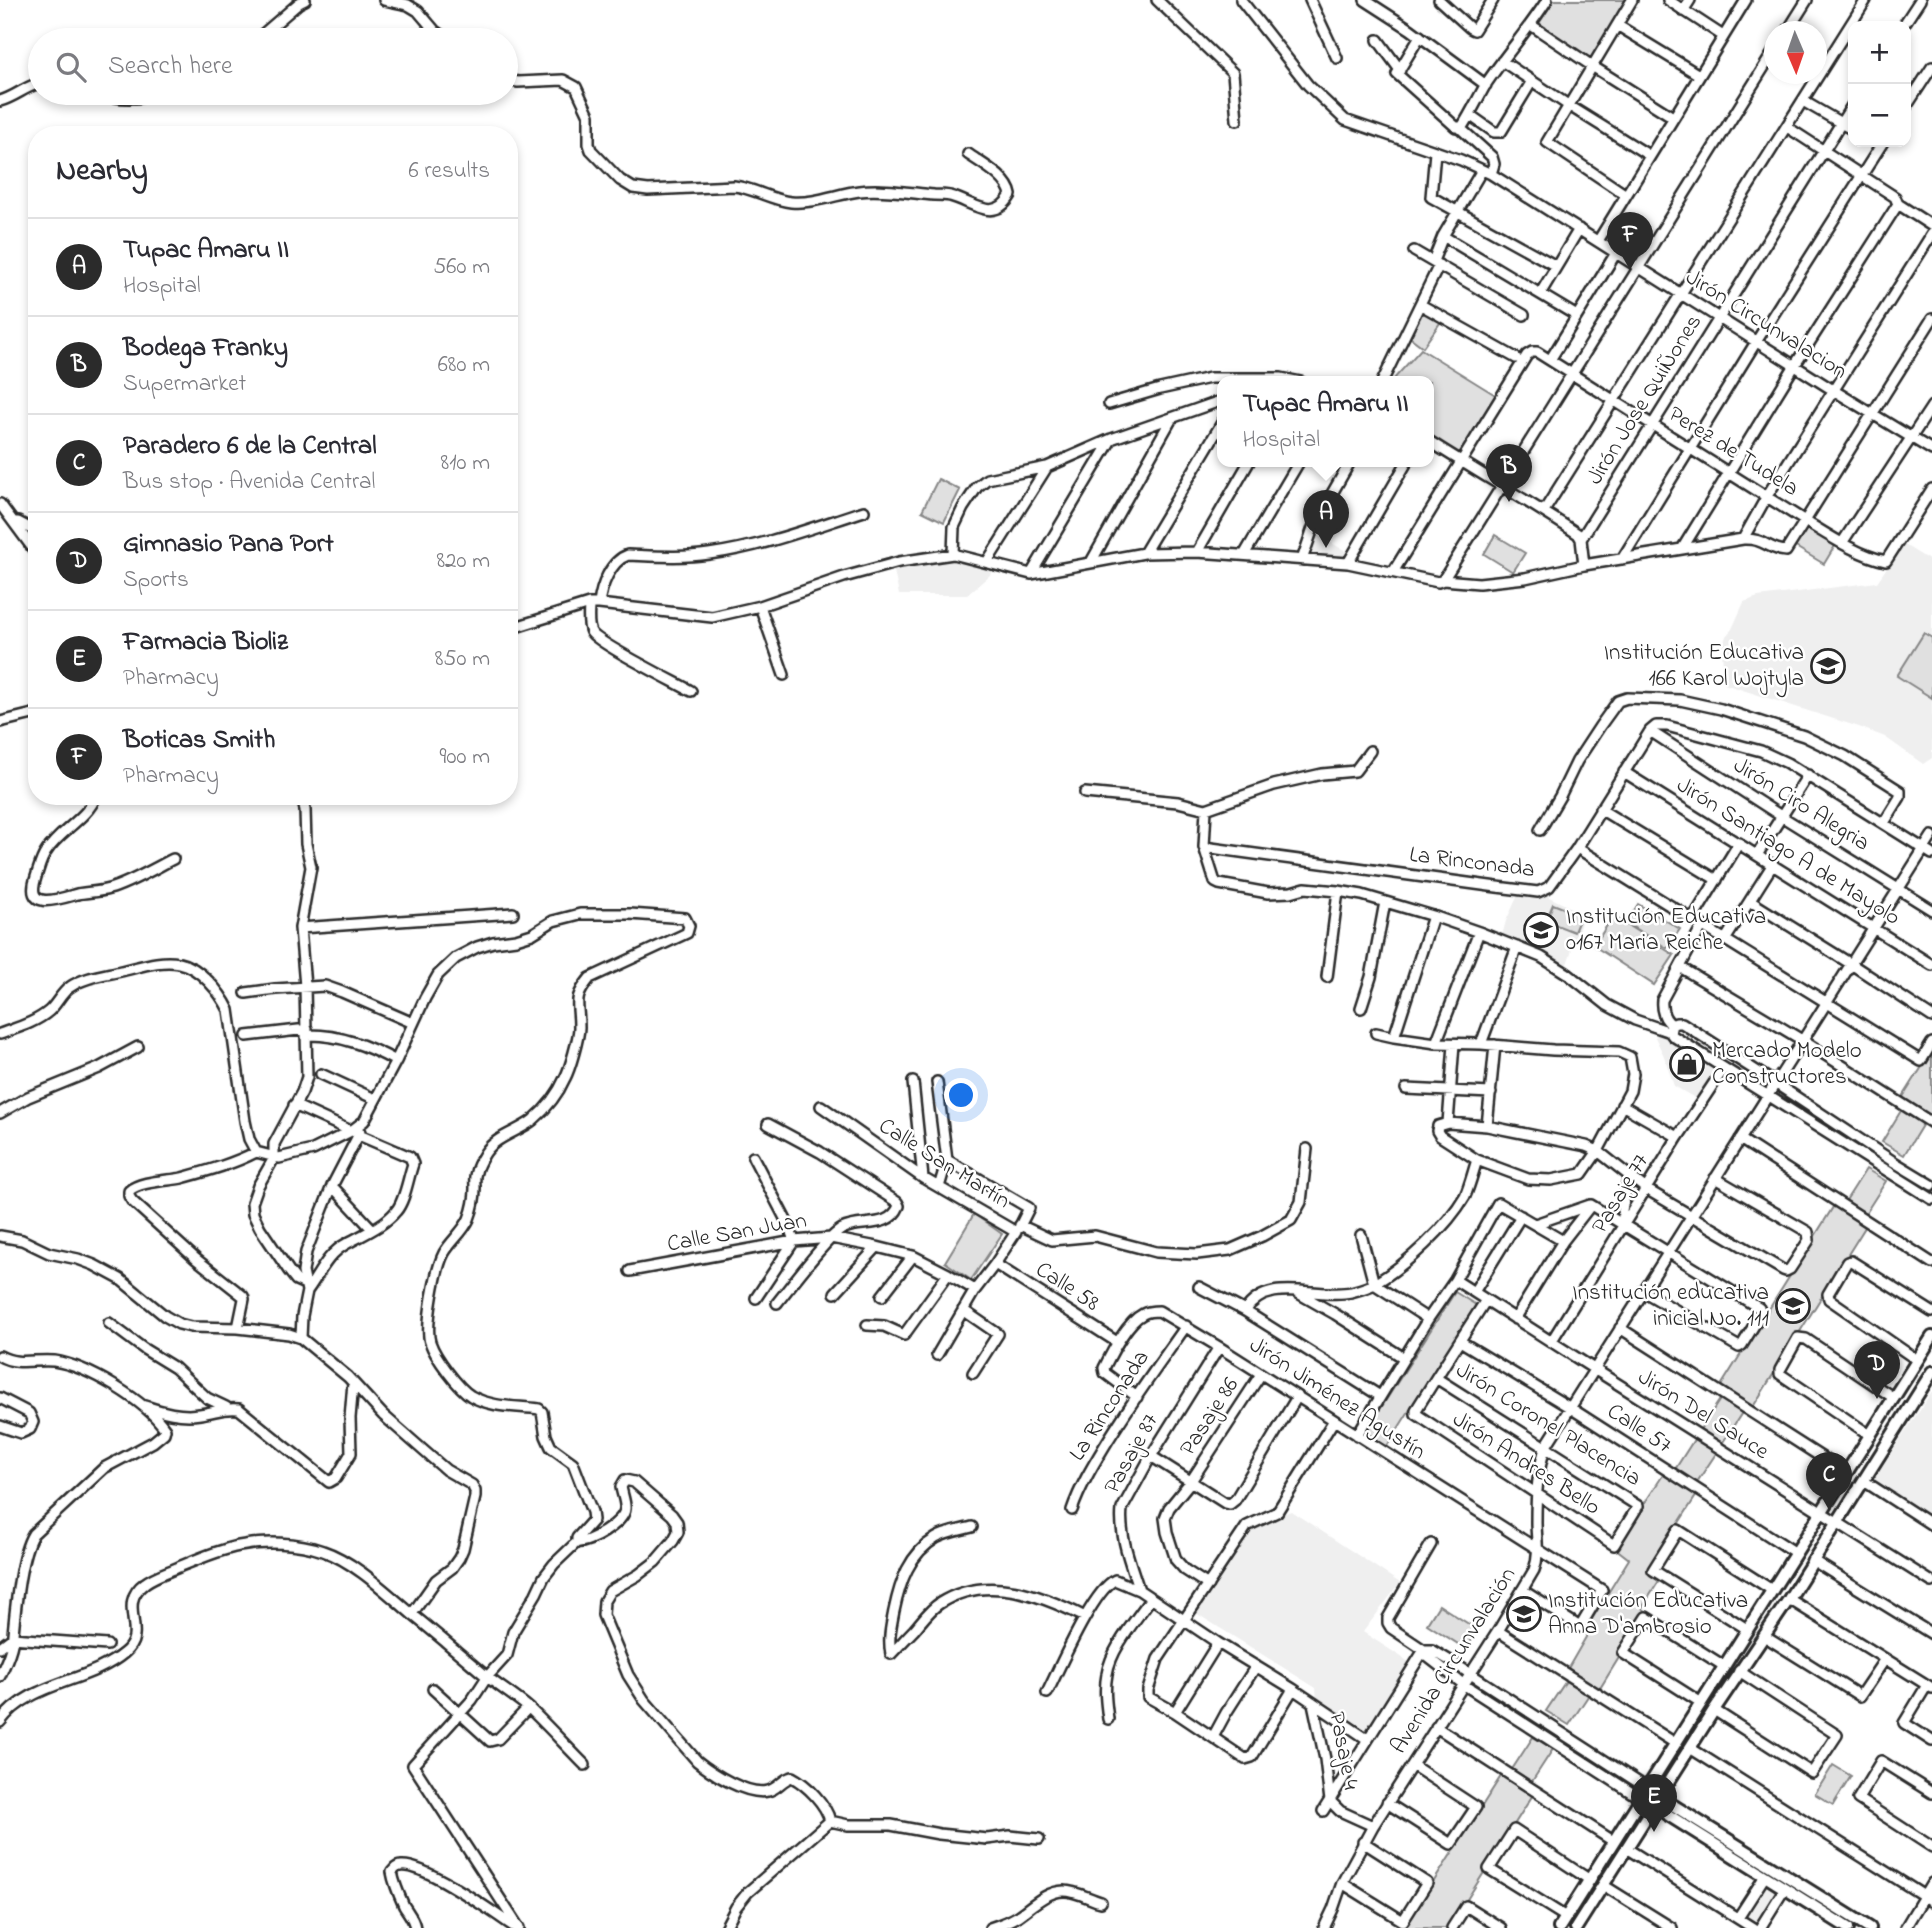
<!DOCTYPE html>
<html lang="en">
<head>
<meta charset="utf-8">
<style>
  :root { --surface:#fff; --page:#f2f2f3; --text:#2b2b33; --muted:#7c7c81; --line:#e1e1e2; --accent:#2b2b2b }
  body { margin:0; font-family:"Indie Flower",sans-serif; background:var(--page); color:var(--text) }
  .controls { position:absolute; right:21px; top:21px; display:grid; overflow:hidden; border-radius:14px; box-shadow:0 4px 10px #0003 }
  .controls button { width:63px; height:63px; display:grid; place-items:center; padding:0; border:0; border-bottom:2px solid var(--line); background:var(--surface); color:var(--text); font:35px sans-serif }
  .compass { position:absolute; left:1764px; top:21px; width:63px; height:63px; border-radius:50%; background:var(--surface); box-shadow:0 4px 10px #0003; rotate:178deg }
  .you { position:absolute; left:962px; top:1096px; width:24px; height:24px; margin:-18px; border:5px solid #fff; border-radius:50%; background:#1a73e8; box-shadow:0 0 0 10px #1a73e833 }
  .badge { display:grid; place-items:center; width:46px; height:46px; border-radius:50%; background:var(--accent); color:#fff; font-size:23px; font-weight:700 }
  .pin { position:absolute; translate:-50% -58px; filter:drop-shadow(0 2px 4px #0008) }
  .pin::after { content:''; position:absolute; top:37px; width:24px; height:21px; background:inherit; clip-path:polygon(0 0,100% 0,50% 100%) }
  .popup { position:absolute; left:1217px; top:376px; width:217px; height:91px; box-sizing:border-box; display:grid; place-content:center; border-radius:14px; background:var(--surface); filter:drop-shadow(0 2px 5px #0005); font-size:23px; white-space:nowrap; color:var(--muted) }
  .popup b { font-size:26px; color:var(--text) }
  .popup::after { content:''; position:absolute; left:50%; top:100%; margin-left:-14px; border:14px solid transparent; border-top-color:var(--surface) }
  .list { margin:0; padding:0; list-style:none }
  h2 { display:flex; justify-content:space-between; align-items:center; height:91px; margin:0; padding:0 28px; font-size:30px }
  h2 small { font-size:23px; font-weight:400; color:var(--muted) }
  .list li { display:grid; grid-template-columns:46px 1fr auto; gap:21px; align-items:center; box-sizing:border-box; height:98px; padding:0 28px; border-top:2px solid var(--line) }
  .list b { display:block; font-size:26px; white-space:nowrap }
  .list p { margin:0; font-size:23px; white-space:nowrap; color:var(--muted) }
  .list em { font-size:23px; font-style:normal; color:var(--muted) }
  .icon { flex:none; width:38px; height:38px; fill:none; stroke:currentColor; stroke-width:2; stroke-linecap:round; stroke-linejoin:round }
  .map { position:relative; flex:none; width:1932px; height:1928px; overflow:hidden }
  .search { position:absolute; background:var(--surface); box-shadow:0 4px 10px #0003; left:28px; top:28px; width:490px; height:77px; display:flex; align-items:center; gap:18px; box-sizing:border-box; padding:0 24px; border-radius:38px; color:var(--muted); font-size:26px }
  .panel { position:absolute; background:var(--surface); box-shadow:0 4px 10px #0003; left:28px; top:126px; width:490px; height:679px; border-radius:28px }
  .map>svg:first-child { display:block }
  .built { fill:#efefef }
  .green { fill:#e0e0e0; stroke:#868686; stroke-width:2 }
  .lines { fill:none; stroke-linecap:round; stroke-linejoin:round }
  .minor-casing { stroke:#2b2b2b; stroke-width:14 }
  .major-casing { stroke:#2b2b2b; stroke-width:16 }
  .minor { stroke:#fff; stroke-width:9 }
  .major { stroke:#fff; stroke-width:10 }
  .labels { text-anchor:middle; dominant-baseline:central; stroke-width:5; stroke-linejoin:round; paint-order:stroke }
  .street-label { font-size:23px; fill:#2b2b2b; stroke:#fff }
  .poi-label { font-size:23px; fill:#2b2b2b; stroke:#fff; text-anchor:start }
</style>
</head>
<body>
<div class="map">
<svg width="1932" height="1928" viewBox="0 0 1932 1928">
  <rect width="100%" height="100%" fill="#fff"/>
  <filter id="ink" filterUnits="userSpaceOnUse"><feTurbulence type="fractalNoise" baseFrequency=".0143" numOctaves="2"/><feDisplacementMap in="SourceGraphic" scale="14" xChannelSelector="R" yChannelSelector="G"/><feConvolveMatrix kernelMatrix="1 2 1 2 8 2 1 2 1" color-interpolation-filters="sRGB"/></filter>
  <g filter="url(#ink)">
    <path class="built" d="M1317,535l29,16 -6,12 -30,-4 1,-13z
      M1903,544l29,18v196l-9,6 -38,-27 -26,-10 -135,-43 -2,-36 4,-12 6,-7 12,-27 14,-5 119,-15z
      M960,559l32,10 -2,6 -23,20h-68l-6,-29z
      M1520,891l25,4 39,19 -17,50 -16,-8 -24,-5 -26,-12 5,-18z
      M1660,1032l59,40 -19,29 -26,-15 -10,-30 -9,-19z
      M1932,1391v127l-59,-37z
      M1291,1511l109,72 -37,49 46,30 -42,69 -50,-31 -1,-12 -125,-78 58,-82z
      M1763,1883l16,10 -20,32 -16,-9z"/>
    <path class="green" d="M1554,0h74l-38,60 -52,-35z
      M1425,309l17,11 -19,27 -16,-12z
      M1421,349l76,47 -37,59 -31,-19v-54h-38z
      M938,479l22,11 -16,32 -22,-11z
      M1805,526l31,18 -12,20 -30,-18z
      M1495,535l30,18 -12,19 -29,-18z
      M1924,633l8,5v60l-35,-22z
      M1553,904l28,11 -7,17 -28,-11z
      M1638,904l42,25 -13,19 -41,-25z
      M1613,916l61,39 -20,30 -60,-39z
      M1932,1051v69l-31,-20z
      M1902,1109l22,13 -20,33 -22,-13z
      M1866,1169l20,12 -21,33 -20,-12z
      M1835,1204l32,20 -116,186 -32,-21z
      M974,1214l28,20 -31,46 -26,-18z
      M1455,1292l21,13 -89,141 -22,-13z
      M1721,1398l22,13 -22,34 -22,-14z
      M1695,1438l22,14 -22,33 -21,-14z
      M1665,1472l33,21 -48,75 12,8 -20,32 5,4 -48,78 -32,-20 19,-33 1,-10 42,-68 -14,-11z
      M1439,1605l39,25 -12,19 -39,-25z
      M1568,1678l22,15 -21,32 -23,-14z
      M1533,1737l20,12 -22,34 -20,-12z
      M1833,1765l18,11 -18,29 -18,-11z
      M1503,1773l31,20 -85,135h-45z"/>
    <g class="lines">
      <g class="minor-casing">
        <path id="minor" d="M384,0l24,5 10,6 17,20 13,9
          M1157,0l76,73 4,47
          M1241,0l67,85 37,35 116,40 30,14 342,216 99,60
          M1310,0l27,58
          M1365,0l45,29 76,56
          M1439,0l31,28 4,2 19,-30
          M1668,0l55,36
          M1683,11l7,-11
          M1531,25l61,41 81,51
          M1617,25l82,50
          M1903,26l17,-26
          M1787,32l20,-32
          M1420,36l-23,38 59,53h6c9,-14 16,-29 24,-43 19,-29 43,-55 61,-84
          M256,40l43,-37 6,-3
          M1378,40l22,30
          M1502,61l66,44 82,51
          M506,80l12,2 45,-2 13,7 13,28v29l2,6 29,30 13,8 15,2 86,-4c20,2 37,14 57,16 23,2 46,-8 68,-11 24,-3 51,2 75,4 5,0 11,0 16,1 23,6 44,28 61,-1 -3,-18 -29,-31 -43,-41
          M97,93c27,8 44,5 72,0
          M0,101c15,-4 26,-15 40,-18
          M1803,101l50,29
          M1906,107l26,-40
          M1470,115l24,17h7l31,-51
          M1459,127l33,30 2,7 -3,10
          M1787,127l108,70 3,7 34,22
          M1435,152l-4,45 125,69
          M1626,195l-79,-53 85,-142
          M1443,236l134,80
          M1598,241l148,-241
          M1414,251l110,64
          M1433,261l10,-25 39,-66
          M1540,294l39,-65
          M1421,305l95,53
          M1550,360l66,-107
          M1382,382l57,-117
          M1109,404l51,-15 50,-11h71l20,4
          M1429,441c50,32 101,61 149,93l3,5 3,26
          M0,504l37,50
          M1544,511l322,-511
          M14,522h4l19,10
          M1581,539l272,-435
          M1743,539l24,-43 165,-262
          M1842,543l90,-137
          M1682,549l113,-184 103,-161
          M1197,552l52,-90
          M1144,553l79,-132
          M953,554l1,-27 9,-19 14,-21 10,-8 60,-12 64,-28 112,-39
          M1244,555l55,-93
          M1622,559l134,-217 127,-200
          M1302,560l12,-35 36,-63
          M987,562l60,-95
          M1091,562l81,-144
          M1348,563l59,-101
          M1393,572l134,-217 5,-3h5l268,169c23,14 54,35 81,40l46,-72
          M1031,574l80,-134
          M1443,580l331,-529
          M589,604c0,9 -2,20 2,28 6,11 84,50 100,59
          M599,604c2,-17 11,-43 29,-49 27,1 54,3 81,-1 53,-7 105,-27 155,-43
          M760,606l24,69
          M509,629l80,-25h10l113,13 48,-11 84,-29 55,-15 54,-8 78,20 113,-21 53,-1 151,11 90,19 5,-2 36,3 46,-5 59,-13 159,-26c22,-1 25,11 43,12l146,-232
          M0,722l37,-9
          M1650,731l131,85 151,94
          M1624,772l308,193
          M1085,793l93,9 28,7 68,-24 48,-11 33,-3 15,-20
          M96,796c-9,23 -37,35 -50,56 -5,7 -7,16 -10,25 -12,35 23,22 41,17 11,-2 22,-2 32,-5 19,-5 46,-21 64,-30
          M302,796l3,14 1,34 5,23 -11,61 5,58 2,91 -5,15 -28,52v14l-16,28 -6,17 1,11 7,14 29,43 7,9 9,4
          M1206,809l-2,38 11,35 4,2 49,9 23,-1 14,-4 33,3 24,4 71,21 46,16 62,25 27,17 39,31 28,15 35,12
          M1600,809l117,71
          M1540,830l20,-34 17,-35 23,-35 18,-25 9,-3 53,2 41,9 83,27 41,20 55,35v6l-16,26
          M1204,847l293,40 41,5 11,-5 28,-39 73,-117 6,-5h11l94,25 26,12 145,91
          M1577,848l344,213 11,-18
          M1757,855l51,-80
          M1750,901l101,63 81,53
          M1692,920l47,-77
          M1702,926l-40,74c-1,10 2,19 10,25l-2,7 3,4 259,163
          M300,928l213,-15
          M1725,940l48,-76
          M1680,967l122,73 130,83
          M1327,977l11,-86
          M246,993l29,-4 50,-3 17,6 71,31
          M1361,1008l10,-31 14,-75
          M1672,1025l4,-2h6l93,60 119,79 38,23
          M1376,1033l18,4 42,6 45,1 72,6 66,2 11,5 3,17 -3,17 -32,60 -16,23 -31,6 -23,-1 -51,-19 -37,-24 -3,-5 1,-5 10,-3 39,3 99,20 12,5 48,38 137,81 3,1 4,-2 19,-29 -1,-8 -93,-54
          M0,1034c16,-6 35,-11 49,-23 8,-7 12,-18 21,-24 14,-10 34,-12 51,-16 18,-4 40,-12 58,-8 21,4 41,29 50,47l16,111 4,18 7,13 23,6 34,-8 38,-19 13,-10 32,-60 29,-63 13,-23 18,-17 21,-11 16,-5 23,-3 16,-5 21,-13 27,-7h50l55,4 4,8 -2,7 -97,45c-18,22 -11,24 -11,49 0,10 -9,42 -14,51 -7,16 -19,31 -32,42 -15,12 -37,16 -48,33 -3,5 -8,13 -9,19 -2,5 -1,11 -1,16 0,11 -2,21 -6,31 -6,13 -18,22 -25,34 -8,15 -19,73 -14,89 5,15 28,46 41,54 21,12 45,10 68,13l3,3 4,24 5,11 22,16 19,49 1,8 -16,18v4c11,2 47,-19 48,-33 1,-6 -3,-15 -4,-22l4,-7 9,2 38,33 5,7 1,10 -5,9 -18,21 -17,13 -28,16 -6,10 -1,14 25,60 16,25 53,61c16,13 51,35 71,30 10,-2 14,-12 24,-14 15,8 34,27 38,44l18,4h43l48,9 48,5 23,-3 29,3
          M307,1035c32,-1 61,11 89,26
          M247,1036l60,-7
          M1394,1037l39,-121
          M1436,1043l43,-111
          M1481,1044l36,-97
          M321,1074l54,25
          M913,1082l10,96
          M937,1082l10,78 -8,27
          M1406,1089l85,4
          M294,1105l57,26
          M1622,1105l56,32
          M0,1113l28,-16 71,-29 39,-21
          M1448,1123l6,-79
          M768,1124l52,28 77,50 2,4c-10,24 -38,13 -57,23 -15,8 -52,58 -65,74
          M1487,1126l8,-81
          M1740,1139l192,124
          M753,1157l36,69 5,15 -38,57
          M947,1160l82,48 -10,20
          M332,1186l40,43
          M1591,1205l168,103 2,6 -19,31 -3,2 -96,-56
          M1535,1224l55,-19
          M1020,1225l32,15 43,-4 61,16 41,2 33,-4 32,-14 29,-16 10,-18 6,-53
          M1625,1226l-3,-16 7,-34
          M1361,1235l13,49 54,35
          M0,1236l22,4 27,13 29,6 16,6 26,14 45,37 14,8 12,3 47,1 51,6 12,4 47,39 35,38 41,36 22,19 26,15 3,6v6l-12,52 -4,9 -7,10 -16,12 -24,34
          M995,1264l122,78
          M630,1271l164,-30 37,-3 46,9 36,9 35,18 27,16 20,-26 21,-32 -93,-54 -102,-72
          M1455,1280l139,89 338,213
          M1199,1287l46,24 135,85
          M307,1291c12,-16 20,-37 39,-47 16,-9 38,-18 50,-33 9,-10 12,-33 17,-47l-3,-7 -51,-22
          M1474,1292l47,-76
          M835,1293l42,-46
          M1298,1293l37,21 69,44
          M882,1296l31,-40
          M963,1310l35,24 -25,39
          M1245,1311c23,-36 71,-12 106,-19 8,-2 18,-5 25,-9 31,-19 71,-56 89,-87 5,-11 8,-24 12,-36
          M1515,1319l48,-78 28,-36
          M109,1323l35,26 31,19 32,30 19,9
          M867,1325l17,1 20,9 44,-61
          M238,1328l6,-29 -1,-3 -47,-37 -64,-58 -3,-5v-5c11,-10 38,-10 53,-13 25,-7 51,-14 74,-26
          M1620,1328l226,145
          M301,1338l1,-22 5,-25 -4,-19 3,-20 26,-66 28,-54
          M1460,1341l109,66 227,146
          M1551,1342l127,-205 46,-69
          M937,1355l38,-65
          M0,1356c17,10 35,3 54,5 34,5 92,40 111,68l-1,4 -11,9 -49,26 -71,66c-14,23 -18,81 -21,110 -2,11 -8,22 -12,32
          M1917,1360l-88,-61 -1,-5 19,-32 4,-1 81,51
          M1436,1378l202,128 -24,39 -198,-131v-4c23,-37 46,-73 70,-110
          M1137,1397l-32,-24 -1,-5c8,-16 23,-46 39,-54 5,-3 11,-3 16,-3l60,36 383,243 -22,37 -58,-37
          M0,1398l29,15 4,9 -3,7 -9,4 -21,-7
          M145,1406c18,6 36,11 55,8 16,-2 23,-7 39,-5l90,73 7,-4 15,-25 -1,-35 3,-35
          M1357,1435l71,-116 27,-39 43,-77 65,38
          M1870,1435l-90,-61v-4l18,-32 8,1 88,59
          M1151,1456l74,47 5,1 5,-4 62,-103
          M1864,1481l68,44
          M1072,1510c8,-23 20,-43 32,-63 25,-42 54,-81 82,-121
          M1431,1544l-43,74v5l3,5 33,22 4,7 35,27 177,114
          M1812,1560l120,74
          M1208,1585l-23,-15 -9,-10 -9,-28 -2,-14 4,-10 22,-27 70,-107
          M1139,1590c-8,-25 -20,-54 -17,-81l29,-53 68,-109
          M1789,1599l143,89
          M1747,1629l-94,-59 25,-40 94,60
          M1498,1631l177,112
          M1764,1636l96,60 25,-37
          M0,1647l12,-9 95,7
          M1424,1650h8l20,12 195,126
          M891,1654c8,-8 15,-16 23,-24 8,-9 15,-20 26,-27 47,-30 101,-8 145,14
          M891,1654c-3,-15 0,-28 3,-43 6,-29 15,-57 42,-73 10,-6 25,-8 36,-11
          M1927,1685l-23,38 28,18
          M433,1689l57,52 8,-2 30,-31
          M1293,1689l-41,68 -7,2 -70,-47 -27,-15v-7l10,-31 89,-133 30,-14 57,-92
          M1047,1693c12,-24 46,-103 68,-113l24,10 79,53 75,46 74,50
          M1700,1702l-77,-49 23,-36 78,49
          M1313,1703l12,56 5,42 10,10 33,15
          M1714,1710l98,63 25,-38 -98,-64
          M1175,1712l43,-69
          M1108,1719c-2,-15 -4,-30 -1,-45 4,-26 29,-54 44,-76
          M0,1722c29,-40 88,-39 124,-69 26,-21 -9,-48 21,-70 9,-7 23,-11 34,-16 19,-8 39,-17 60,-21 25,-5 59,-4 84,5 31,10 65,43 90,64 25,20 49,41 73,61 14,11 30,21 43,32 19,18 37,38 56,57
          M1436,1727l177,114
          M1213,1737l13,-24 30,-47
          M1690,1748l242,153
          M1932,1793l-51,-32 -23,38 74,48
          M1387,1803l64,41 25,-37 -64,-42
          M1323,1811l101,-161
          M1626,1848l127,80
          M1342,1883l61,38 24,-38 -64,-41
          M1603,1885l69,43
          M1566,1917l-77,-48 25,-39 76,50
          M1738,1918l27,-42
          M415,1928c-1,-9 -6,-14 -11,-22 -5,-11 -10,-22 -12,-34 3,-3 4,-6 9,-6 24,-3 93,47 115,62
          M519,1928l-106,-163 59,-65 15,-23 20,-22 6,-23 23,-38 8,-17 10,-13 23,-22
          M725,1928l11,-21 12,-15 82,-71
          M990,1928c9,-3 18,-6 26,-11 14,-9 30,-26 48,-26 13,0 25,8 37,11
          M1324,1928l9,-19 9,-26 31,-57 125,-195 36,-61c6,-16 2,-32 2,-48 0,-26 1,-52 10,-76l386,-610
          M1452,1928l14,-22 35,22
          M1760,1928l25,-40
          M1905,1928l27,-45"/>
      </g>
      <g class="major-casing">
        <path id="major" d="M1655,1794l215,134
          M1649,1803l199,125
          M1559,1928l373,-591
          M1576,1928l138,-218 75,-111 143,-227"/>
      </g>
      <use href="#minor" class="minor"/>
      <use href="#major" class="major"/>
    </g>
  </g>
  <defs>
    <g id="school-ring" transform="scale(1.75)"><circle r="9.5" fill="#fff" stroke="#2b2b2b" stroke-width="1.5"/><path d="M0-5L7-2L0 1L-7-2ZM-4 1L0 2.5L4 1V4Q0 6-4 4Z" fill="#2b2b2b"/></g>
    <g id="shop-ring" transform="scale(1.75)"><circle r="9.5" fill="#fff" stroke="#2b2b2b" stroke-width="1.5"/><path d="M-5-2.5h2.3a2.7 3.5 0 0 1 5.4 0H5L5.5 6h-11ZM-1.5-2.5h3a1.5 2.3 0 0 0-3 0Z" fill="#2b2b2b"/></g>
  </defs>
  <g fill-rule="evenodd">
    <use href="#school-ring" x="1828" y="666"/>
    <use href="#school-ring" x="1541" y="930"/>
    <use href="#shop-ring" x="1687" y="1064"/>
    <use href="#school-ring" x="1793" y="1306"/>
    <use href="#school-ring" x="1524" y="1614"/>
  </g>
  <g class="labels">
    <g class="street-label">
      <text transform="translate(1766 325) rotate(32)">Jirón Circunvalacion</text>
      <text transform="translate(1645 400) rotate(-58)">Jirón Jose QuiÑones</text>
      <text transform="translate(1733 452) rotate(32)">Perez de Tudela</text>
      <text transform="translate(1801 805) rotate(32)">Jirón Ciro Alegria</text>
      <text transform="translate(1788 852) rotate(32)">Jirón Santiago A de Mayolo</text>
      <text transform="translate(1472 863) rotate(7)">La Rinconada</text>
      <text transform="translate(944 1164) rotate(32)">Calle San Martín</text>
      <text transform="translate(1621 1194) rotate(-59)">Pasaje 77</text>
      <text transform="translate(737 1233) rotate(-10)">Calle San Juan</text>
      <text transform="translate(1067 1287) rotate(33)">Calle 58</text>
      <text transform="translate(1337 1399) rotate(33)">Jirón Jiménez Agustín</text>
      <text transform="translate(1110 1406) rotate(-57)">La Rinconada</text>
      <text transform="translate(1703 1415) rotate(32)">Jirón Del Sauce</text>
      <text transform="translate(1210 1417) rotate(-57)">Pasaje 86</text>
      <text transform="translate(1548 1425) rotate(32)">Jirón Coronel Placencia</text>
      <text transform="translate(1639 1429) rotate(33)">Calle 57</text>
      <text transform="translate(1132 1454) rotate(-61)">Pasaje 87</text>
      <text transform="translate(1526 1464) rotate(33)">Jirón Andres Bello</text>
      <text transform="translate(1454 1661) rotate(-58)">Avenida Circunvalación</text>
      <text transform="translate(1343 1751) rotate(79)">Pasaje 4</text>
    </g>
    <g class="poi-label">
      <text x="1804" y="653" text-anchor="end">Institución Educativa<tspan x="1804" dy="26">166 Karol Wojtyla</tspan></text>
      <text x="1566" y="917">Institución Educativa<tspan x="1566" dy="26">0167 Maria Reiche</tspan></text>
      <text x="1712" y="1051">Mercado Modelo<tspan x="1712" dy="26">Constructores</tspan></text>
      <text x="1769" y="1293" text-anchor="end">Institución educativa<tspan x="1769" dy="26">inicial No. 111</tspan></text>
      <text x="1548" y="1601">Institución Educativa<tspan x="1548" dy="26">Anna D'ambrosio</tspan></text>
    </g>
  </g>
</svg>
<div class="controls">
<button>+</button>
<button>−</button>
</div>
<svg class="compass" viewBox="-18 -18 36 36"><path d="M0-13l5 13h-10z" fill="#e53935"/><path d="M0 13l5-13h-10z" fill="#7c7c81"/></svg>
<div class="you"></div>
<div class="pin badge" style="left:1326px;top:548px">A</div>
<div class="popup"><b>Tupac Amaru II</b>Hospital</div>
<div class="pin badge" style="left:1509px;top:502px">B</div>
<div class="pin badge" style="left:1829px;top:1510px">C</div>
<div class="pin badge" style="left:1877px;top:1399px">D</div>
<div class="pin badge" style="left:1654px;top:1832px">E</div>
<div class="pin badge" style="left:1630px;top:270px">F</div>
<div class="search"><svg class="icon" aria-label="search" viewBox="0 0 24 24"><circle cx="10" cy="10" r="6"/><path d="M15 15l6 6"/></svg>Search here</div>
<section class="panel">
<h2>Nearby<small>6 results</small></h2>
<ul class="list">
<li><span class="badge">A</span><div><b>Tupac Amaru II</b><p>Hospital</p></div><em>560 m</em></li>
<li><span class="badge">B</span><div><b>Bodega Franky</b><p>Supermarket</p></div><em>680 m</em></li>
<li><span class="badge">C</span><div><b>Paradero 6 de la Central</b><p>Bus stop · Avenida Central</p></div><em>810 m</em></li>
<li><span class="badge">D</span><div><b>Gimnasio Pana Port</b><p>Sports</p></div><em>820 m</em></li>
<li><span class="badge">E</span><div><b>Farmacia Bioliz</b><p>Pharmacy</p></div><em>850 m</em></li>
<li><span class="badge">F</span><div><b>Boticas Smith</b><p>Pharmacy</p></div><em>900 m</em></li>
</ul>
</section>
</div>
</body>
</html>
